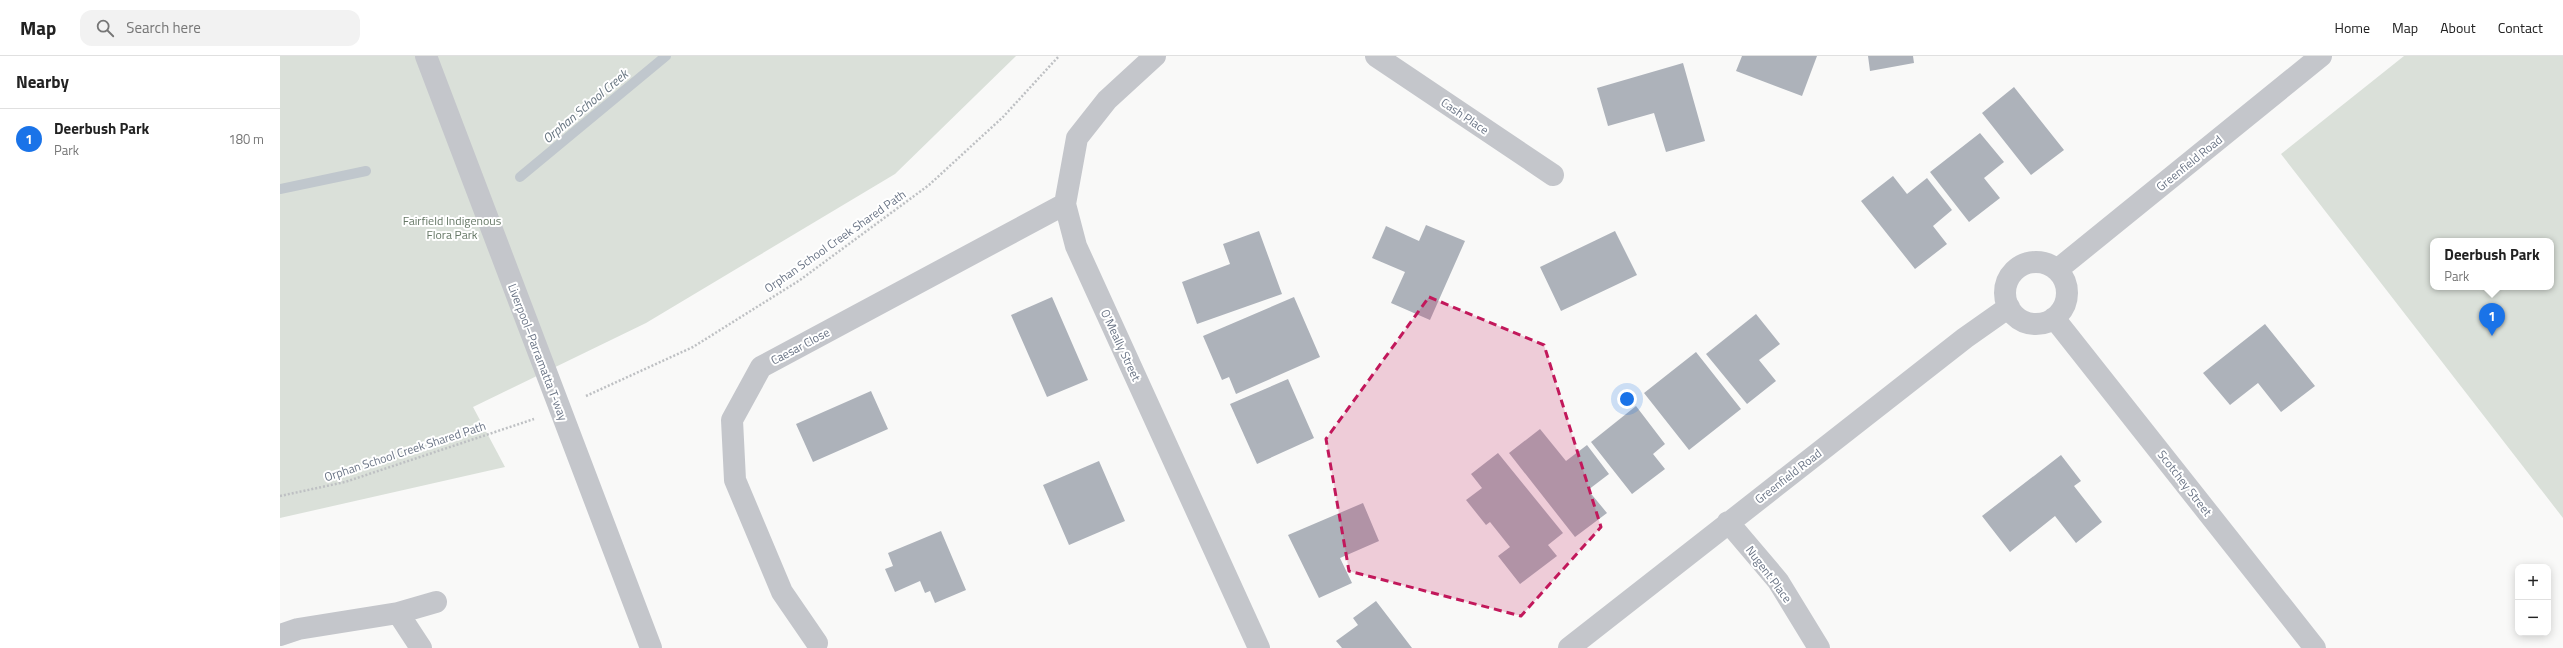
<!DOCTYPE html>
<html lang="en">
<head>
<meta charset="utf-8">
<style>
  :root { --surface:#fff; --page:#f2f2f2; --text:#222; --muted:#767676; --line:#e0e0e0; --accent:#1a73e8 }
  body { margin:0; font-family:"Titillium Web",sans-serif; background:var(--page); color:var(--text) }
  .controls { position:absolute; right:12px; bottom:12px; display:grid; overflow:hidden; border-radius:8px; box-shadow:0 2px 10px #0003 }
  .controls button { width:36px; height:36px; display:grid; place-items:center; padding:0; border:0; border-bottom:1px solid var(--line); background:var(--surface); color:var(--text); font:20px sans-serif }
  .you { position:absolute; left:1347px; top:343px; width:14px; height:14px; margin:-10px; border:3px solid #fff; border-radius:50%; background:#1a73e8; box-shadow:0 0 0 6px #1a73e833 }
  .badge { display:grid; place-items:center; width:26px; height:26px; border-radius:50%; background:var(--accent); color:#fff; font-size:13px; font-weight:700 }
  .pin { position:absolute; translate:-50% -33px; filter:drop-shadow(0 1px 2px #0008) }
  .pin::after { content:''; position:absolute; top:21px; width:14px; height:12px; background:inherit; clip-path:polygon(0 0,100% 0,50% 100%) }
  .popup { position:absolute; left:2150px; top:182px; width:124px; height:52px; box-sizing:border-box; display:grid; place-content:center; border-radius:8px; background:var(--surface); filter:drop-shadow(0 1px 3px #0005); font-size:13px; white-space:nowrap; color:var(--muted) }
  .popup b { font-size:15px; color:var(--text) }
  .popup::after { content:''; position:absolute; left:50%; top:100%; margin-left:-8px; border:8px solid transparent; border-top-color:var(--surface) }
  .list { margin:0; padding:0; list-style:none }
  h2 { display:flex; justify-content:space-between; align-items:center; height:52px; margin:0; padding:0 16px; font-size:17px }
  h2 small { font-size:13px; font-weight:400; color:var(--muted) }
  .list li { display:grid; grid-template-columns:26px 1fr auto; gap:12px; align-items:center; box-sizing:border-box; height:60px; padding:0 16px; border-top:1px solid var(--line) }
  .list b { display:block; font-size:15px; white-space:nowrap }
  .list p { margin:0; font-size:13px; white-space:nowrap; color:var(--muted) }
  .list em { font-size:13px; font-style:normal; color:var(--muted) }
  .icon { flex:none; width:22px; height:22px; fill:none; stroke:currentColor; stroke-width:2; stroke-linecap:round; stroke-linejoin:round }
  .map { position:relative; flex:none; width:2283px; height:592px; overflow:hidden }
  header { display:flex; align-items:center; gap:24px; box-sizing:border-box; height:56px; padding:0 20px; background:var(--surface); border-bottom:1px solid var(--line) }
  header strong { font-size:19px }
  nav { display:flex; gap:22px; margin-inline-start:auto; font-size:14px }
  .search { width:280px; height:36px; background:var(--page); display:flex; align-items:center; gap:10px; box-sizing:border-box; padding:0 14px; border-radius:12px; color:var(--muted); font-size:15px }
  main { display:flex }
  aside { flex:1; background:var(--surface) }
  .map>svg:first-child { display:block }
  .green { fill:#dae0d9; fill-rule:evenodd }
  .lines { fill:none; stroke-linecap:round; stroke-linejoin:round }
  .stream { stroke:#c0c7cd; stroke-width:10 }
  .building { fill:#adb2ba }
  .path { stroke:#bec0c3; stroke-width:2.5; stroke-dasharray:2 2; stroke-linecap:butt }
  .minor { stroke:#c4c6cb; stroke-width:22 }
  .marked { fill:#c2185b; fill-opacity:0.2; stroke:#c2185b; stroke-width:3; stroke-dasharray:8 5; stroke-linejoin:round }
  .labels { text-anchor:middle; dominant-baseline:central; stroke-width:4; stroke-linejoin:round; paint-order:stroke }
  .street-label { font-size:12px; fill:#6b7586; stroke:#fff }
  .park-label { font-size:12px; fill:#667866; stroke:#fff }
  .water-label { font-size:13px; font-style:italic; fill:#677580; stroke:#fff }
</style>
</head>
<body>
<header>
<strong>Map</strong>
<div class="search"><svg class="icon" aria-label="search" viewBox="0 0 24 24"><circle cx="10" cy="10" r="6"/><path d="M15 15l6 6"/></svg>Search here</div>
<nav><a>Home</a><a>Map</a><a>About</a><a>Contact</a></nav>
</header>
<main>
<aside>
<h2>Nearby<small></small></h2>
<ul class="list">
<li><span class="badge">1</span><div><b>Deerbush Park</b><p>Park</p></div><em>180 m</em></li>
</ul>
</aside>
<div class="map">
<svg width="2283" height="592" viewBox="0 0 2283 592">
  <rect width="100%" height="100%" fill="#f9f9f8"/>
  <path class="green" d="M0,0h736l-121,118 -249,149 -173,84 32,60 -225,51z
    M2124,0h159v462l-282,-364zM2153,185h118v46h-118z"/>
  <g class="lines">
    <path class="stream" d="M240,121l146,-121
      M0,133l86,-18"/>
  </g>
  <path class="building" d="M1462,0h75l-15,40 -66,-25z
    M1588,0h45l1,7 -44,8z
    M1403,7l22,78 -39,11 -12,-39 -46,13 -11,-38z
    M1734,31l50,63 -33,25 -49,-62z
    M1700,77l24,29 -20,16 16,20 -31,24 -39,-50z
    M1613,120l14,18 20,-16 25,32 -19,16 14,18 -32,25 -54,-68z
    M1146,169l39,16 -35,79 -39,-17 14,-31 -33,-14 14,-32 33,15z
    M979,175l23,63 -85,30 -15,-42 48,-18 -7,-20z
    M1335,175l22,44 -76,36 -21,-44z
    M772,241l36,83 -41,17 -36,-82z
    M1014,241l26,60 -84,37 -7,-17 -7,3 -19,-44z
    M1476,258l24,30 -21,16 17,21 -29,23 -41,-50z
    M1985,268l50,62 -34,26 -23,-29 -28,22 -27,-32z
    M1416,296l45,57 -52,41 -45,-57z
    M1008,323l26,59 -57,26 -27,-60z
    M591,335l17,38 -75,33 -17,-38z
    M1356,350l29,38 -12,10 12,15 -33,25 -41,-52z
    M1260,373l26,32 21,-16 22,29 -21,16 19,23 -32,24 -66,-84z
    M1218,397l65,80 -15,12 9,11 -37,28 -22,-28 12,-9 -20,-25 -4,3 -20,-25 16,-12 -11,-14z
    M1781,399l20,26 -7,5 28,36 -26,21 -21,-27 -45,36 -28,-36z
    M819,405l26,60 -56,24 -26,-60z
    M1083,447l16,38 -39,17 12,25 -33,15 -31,-63z
    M661,475l25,59 -31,13 -5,-12 -5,2 -5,-12 -25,11 -10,-23 8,-3 -5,-13z
    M1096,545l36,47h-70l-6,-7 22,-16 -5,-7z"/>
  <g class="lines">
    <path class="path" d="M306,340l107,-49 107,-67 129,-95 74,-68 56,-61
      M0,440l65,-14 189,-63"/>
    <path class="minor" d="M146,0l225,592
      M875,0l-48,44 -30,38 -12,66 11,42 183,402
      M1096,0l177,119
      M1725 237a31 31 0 1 1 62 0a31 31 0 1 1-62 0Z
      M1777,214l264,-214
      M1774,262l261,330
      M1448,466l50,59 41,67
      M118,557l23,35
      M0,579l18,-6 100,-16 38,-11
      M537,587l-35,-51 -47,-112 -3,-60 29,-53 304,-163
      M1289,592l396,-310 44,-31"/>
  </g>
  <path class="marked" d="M1149,241l115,48 57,182 -80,89 -172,-45 -23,-132z"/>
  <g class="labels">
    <g class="street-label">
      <text transform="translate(1185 60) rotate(34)">Cash Place</text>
      <text transform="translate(1909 107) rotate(-39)">Greenfield Road</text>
      <text transform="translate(555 185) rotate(-35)">Orphan School Creek Shared Path</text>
      <text transform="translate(841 289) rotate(65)">O'Meally Street</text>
      <text transform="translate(520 290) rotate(-28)">Caesar Close</text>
      <text transform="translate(258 296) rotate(69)">Liverpool–Parramatta T-way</text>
      <text transform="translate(125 395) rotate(-18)">Orphan School Creek Shared Path</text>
      <text transform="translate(1508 420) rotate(-38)">Greenfield Road</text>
      <text transform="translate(1905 427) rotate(52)">Scotchey Street</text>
      <text transform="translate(1489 518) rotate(53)">Nugent Place</text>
    </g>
    <g class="park-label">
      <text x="172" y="164">Fairfield Indigenous<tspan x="172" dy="14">Flora Park</tspan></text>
    </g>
    <g class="water-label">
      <text transform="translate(305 50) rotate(-40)">Orphan School Creek</text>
    </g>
  </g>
</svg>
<div class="controls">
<button>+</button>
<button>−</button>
</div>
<div class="you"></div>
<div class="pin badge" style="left:2212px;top:280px">1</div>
<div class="popup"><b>Deerbush Park</b>Park</div>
</div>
</main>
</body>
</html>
